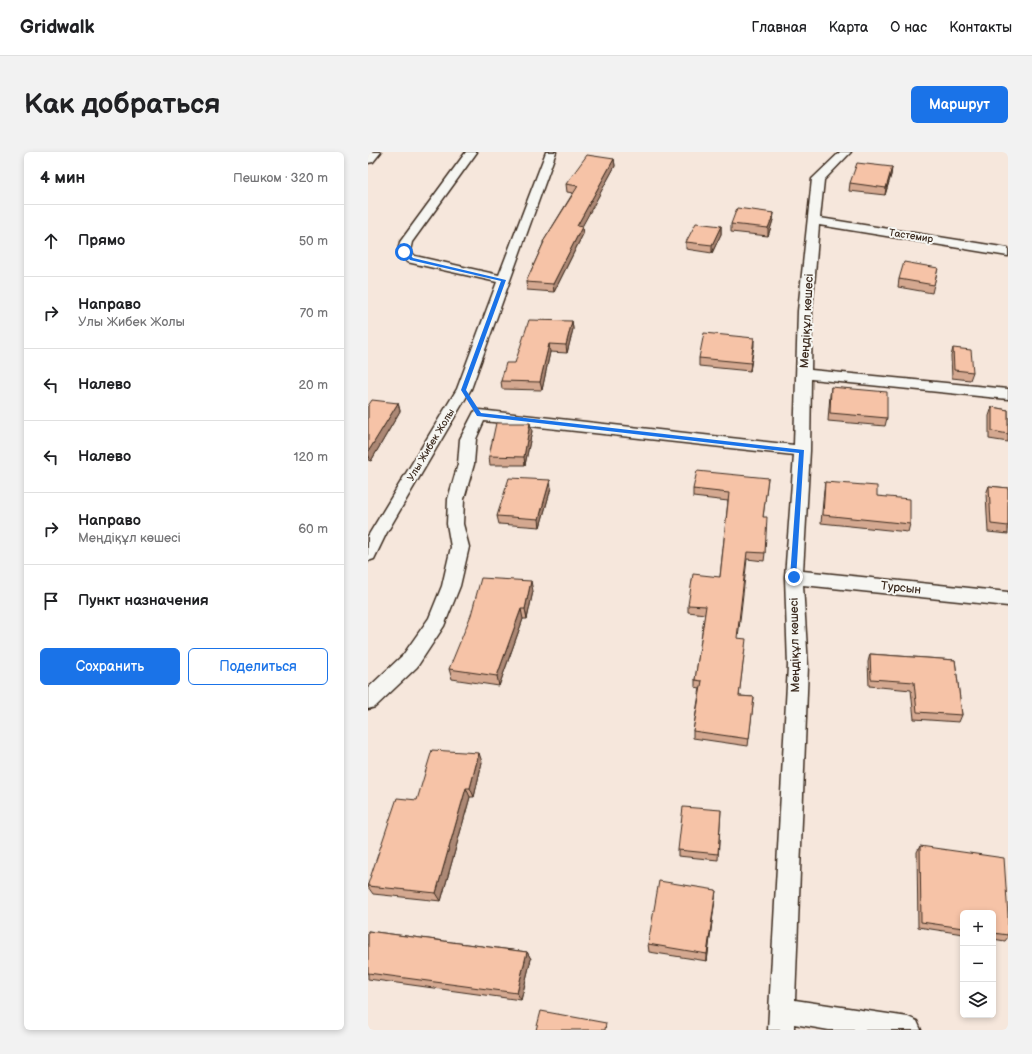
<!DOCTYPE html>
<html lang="ru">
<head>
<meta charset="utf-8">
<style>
  :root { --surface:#fff; --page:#f2f2f2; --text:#202124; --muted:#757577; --line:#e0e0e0; --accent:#1a73e8 }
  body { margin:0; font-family:"Balsamiq Sans",sans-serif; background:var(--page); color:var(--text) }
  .controls { position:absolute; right:12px; bottom:12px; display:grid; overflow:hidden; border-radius:6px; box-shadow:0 2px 6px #0003 }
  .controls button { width:36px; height:36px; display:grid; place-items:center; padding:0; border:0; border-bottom:1px solid var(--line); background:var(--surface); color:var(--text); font:20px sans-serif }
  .stop { position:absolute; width:12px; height:12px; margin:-9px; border:3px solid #1a73e8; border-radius:50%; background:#fff }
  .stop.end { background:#1a73e8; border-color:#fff; box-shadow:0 1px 4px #0008 }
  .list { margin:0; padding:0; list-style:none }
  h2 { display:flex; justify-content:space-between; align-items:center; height:52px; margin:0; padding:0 16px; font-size:17px }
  h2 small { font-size:13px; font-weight:400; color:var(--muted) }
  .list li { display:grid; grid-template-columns:26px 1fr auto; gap:12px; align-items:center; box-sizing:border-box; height:72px; padding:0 16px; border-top:1px solid var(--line) }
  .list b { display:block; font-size:15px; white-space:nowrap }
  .list p { margin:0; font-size:13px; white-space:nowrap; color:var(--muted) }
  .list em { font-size:13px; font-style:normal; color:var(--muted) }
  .actions { display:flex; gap:8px; padding:12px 16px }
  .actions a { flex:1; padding:9px 0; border:1px solid var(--accent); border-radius:6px; text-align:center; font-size:14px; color:var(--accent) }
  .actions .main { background:var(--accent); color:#fff }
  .icon { flex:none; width:22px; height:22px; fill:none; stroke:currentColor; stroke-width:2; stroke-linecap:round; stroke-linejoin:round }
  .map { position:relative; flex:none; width:640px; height:878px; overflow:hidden; border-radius:6px }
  header { display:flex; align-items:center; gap:24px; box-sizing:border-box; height:56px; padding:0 20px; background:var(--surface); border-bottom:1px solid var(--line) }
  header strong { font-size:19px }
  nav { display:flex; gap:22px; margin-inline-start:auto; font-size:14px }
  .intro { display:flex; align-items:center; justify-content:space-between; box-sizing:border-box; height:96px; padding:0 24px }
  h1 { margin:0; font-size:28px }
  .button { padding:10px 18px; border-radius:6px; background:var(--accent); color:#fff; font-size:14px; font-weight:700 }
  main { display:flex; gap:24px; padding:0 24px }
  aside { flex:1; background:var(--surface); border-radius:6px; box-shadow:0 2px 6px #0003 }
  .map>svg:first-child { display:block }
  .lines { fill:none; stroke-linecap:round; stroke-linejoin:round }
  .minor-casing { stroke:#3b2a1e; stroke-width:3 }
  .trunk-casing { stroke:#3b2a1e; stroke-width:3 }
  .minor { fill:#f6f6f2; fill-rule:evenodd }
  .trunk { fill:#f6f6f2; fill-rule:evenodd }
  .wall { fill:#d4a890; stroke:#3b2a1e }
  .shaded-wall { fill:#ac8875; stroke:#3b2a1e }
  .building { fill:#f6c3a7; stroke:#3b2a1e }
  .route { fill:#1a73e8 }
  .labels { text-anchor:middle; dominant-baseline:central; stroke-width:4; stroke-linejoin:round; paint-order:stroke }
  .far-street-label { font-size:10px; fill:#3b2a1e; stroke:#f6f6f2 }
  .street-label { font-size:12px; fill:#3b2a1e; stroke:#f6f6f2 }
</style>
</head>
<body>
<header>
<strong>Gridwalk</strong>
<nav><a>Главная</a><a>Карта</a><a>О нас</a><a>Контакты</a></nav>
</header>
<div class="intro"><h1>Как добраться</h1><a class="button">Маршрут</a></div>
<main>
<aside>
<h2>4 мин<small>Пешком · 320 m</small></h2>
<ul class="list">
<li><svg class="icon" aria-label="ahead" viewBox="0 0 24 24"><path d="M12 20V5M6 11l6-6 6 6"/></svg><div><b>Прямо</b></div><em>50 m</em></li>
<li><svg class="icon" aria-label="right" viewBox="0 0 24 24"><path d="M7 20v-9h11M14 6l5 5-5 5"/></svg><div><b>Направо</b><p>Улы Жибек Жолы</p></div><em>70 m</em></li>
<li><svg class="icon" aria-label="left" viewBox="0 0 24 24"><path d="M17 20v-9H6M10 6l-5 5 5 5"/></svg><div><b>Налево</b></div><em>20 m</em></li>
<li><svg class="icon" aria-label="left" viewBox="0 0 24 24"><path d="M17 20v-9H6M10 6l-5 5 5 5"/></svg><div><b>Налево</b></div><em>120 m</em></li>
<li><svg class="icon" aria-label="right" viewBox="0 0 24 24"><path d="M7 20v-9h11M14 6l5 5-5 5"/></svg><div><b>Направо</b><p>Меңдіқұл көшесі</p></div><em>60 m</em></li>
<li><svg class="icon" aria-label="arrive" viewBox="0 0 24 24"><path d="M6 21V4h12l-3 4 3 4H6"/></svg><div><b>Пункт назначения</b></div></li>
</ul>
<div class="actions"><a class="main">Сохранить</a><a>Поделиться</a></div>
</aside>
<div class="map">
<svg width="640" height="878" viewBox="0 0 640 878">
  <rect width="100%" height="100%" fill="#f6e7dc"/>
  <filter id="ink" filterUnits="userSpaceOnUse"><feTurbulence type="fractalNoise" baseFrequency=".025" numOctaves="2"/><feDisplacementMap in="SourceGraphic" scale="8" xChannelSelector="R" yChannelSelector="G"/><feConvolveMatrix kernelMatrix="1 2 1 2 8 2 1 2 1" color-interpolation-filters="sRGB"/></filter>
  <g filter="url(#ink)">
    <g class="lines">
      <g class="minor-casing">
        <path id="minor" d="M98,0h11l-65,90 -2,9 5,5 84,19 47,-123h10l-85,237 -85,145 -12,25 -6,2v-25l89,-147 40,-107 -90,-20 -9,-10 2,-10z
          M472,0h11l-27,28 -4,38 188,30v8l-189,-31 -7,86 -1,59 197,19v10l-197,-20 -1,72 -7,120 205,21v14l-205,-21 5,81 -13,334 113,17 9,4 4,9h-92l-35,-6v6h-26l20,-364 -3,-89 9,-122 -310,-34 -8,18 -2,25 -10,35 -1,25 6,23 -9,39 -16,40 -27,41 -42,40 -7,2v-21l35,-33 26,-37 13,-32 9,-39 -4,-23 1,-25 10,-35 2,-25 14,-27 5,-2 315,35 4,-134 14,-132z"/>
      </g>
      <g class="trunk-casing">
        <path id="trunk" d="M0,0h13l-8,10 -5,1z"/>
      </g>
      <use href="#minor" class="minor"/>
      <use href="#trunk" class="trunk"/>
    </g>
    <path class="wall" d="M246,7l1,7 -33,60v1l1,7 -29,58 -27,-2 -1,-8 17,-38v-2l30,-49 -6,-1 -1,-8z
      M524,15l-1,8 -6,20 -36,-4 1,-8z
      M406,61l-1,7 -5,16 -37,-4v-8z
      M353,74v8l-9,19 -26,-4v-7z
      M570,116l-6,25 -34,-6 1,-8z
      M204,169l1,8 -6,24 -17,-1 -8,38 -40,-1 -1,-8 14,-18z
      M386,186l-4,33 -51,-5v-8z
      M585,196l20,24 -3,8 -18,-2 -1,-22z
      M463,235l56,31 -2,8 -57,-5 2,-26z
      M30,251l2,8 -29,50 -3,-1v-54z
      M624,255l16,3v32l-19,-3v-23z
      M164,279l-7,34h-35l-1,-9z
      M400,326l-5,39 2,36 -1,8 -17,-2 -9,79 7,8 -6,50 15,1 -6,49 -55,-8v-7l7,-43 -5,-1v-7l10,-66 -17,-2v-7l32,-28 8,-76 -35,-4v-8z
      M457,330l52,14 33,28 -2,8 -87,-9 3,-33z
      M621,334l19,2v46l-20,-2 -2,-38z
      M183,336l-11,39 -41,-3 -2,-8z
      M165,439l-6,28h-4l-24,67 -47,-7 -3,-10z
      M502,502l85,6 7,55 -3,7 -45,-3 -3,-29 -42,-4 -1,-24z
      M114,610l-8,35h-4l-29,104 -68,-7 -5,-7v-3z
      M353,658l-3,50 -40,-4v-6z
      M552,694l88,70v21l-3,4 -12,-2v-26h-30v21l-45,-7 -1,-75z
      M347,746l-8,63 -58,-9 -1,-8z
      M0,779l159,21 4,7 -10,41 -153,-21z"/>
    <path class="shaded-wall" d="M246,7l1,7 -37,68 -1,-8z
      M524,15l-1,8 -6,20 1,-7z
      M406,61l-1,7 -5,16v-8z
      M353,74v8l-9,19v-8z
      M214,75l1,7 -29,58 -1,-8z
      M204,169l1,8 -6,24 -1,-8z
      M386,186v8l-4,25 1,-8z
      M181,192l1,8 -8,38 -2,-8z
      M30,251l2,8 -29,50 -3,-7v-2z
      M162,271l2,8 -7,34 -1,-8z
      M182,328l1,8 -11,39 -1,-8z
      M163,429l2,10 -6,28 -2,-10z
      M153,457l2,10 -24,67 -2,-10z
      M111,601l3,9 -8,35 -4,-9z
      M98,636l4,9 -29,104 -5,-8z
      M348,738l-1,8 -8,63v-7z
      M159,800l4,7 -10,41 -4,-7z"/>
    <path class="building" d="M219,3l27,4 -37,67 5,1 -29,57 -27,-2 18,-40h-1l35,-56 -12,-2z
      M489,11l35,4 -6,21 -36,-5z
      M369,56l37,5 -6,15 -37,-4z
      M328,71l25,3 -9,19 -26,-3z
      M536,110l34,6 -4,17 -35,-6z
      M161,168l43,1 -6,24 -17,-1 -9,38 -39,-1 5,-18h9z
      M336,181l50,5 -3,25 -52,-5z
      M585,196l18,2 2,22 -19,-2z
      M463,235l56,5v26l-57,-5z
      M4,248l26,3 -30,49v-46z
      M624,255l16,3v24l-16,-3z
      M128,271h34l-6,34 -35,-1z
      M329,319l71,7 -5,39h4l-2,36 -18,-1 -10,86 9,1 -7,57 15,1 -5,42 -56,-8 9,-50 -7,-1 11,-74 -18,-1 5,-31 27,3 9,-84 -36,-4z
      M141,326l41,2 -11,39 -42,-3z
      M457,330l52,4v10l33,3v25l-87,-9z
      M621,334l19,2v38l-17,-2z
      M113,426l50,3 -6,28h-4l-24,67 -48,-7 22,-54z
      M502,502l85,6 7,55 -45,-3 -3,-30 -43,-3z
      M64,598l47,3 -9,35h-4l-30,105 -68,-7v-2l29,-86 20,2z
      M315,655l38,3 -3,44 -40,-4z
      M552,694l84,12 4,58v19l-15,-2v-20h-30v15l-42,-6z
      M291,729l57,9 -9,64 -59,-10z
      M0,779l159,21 -10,41 -149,-20z
      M173,859l65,12 -1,7h-69z"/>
  </g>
  <path class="route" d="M35,99h3l7,7 93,22 -40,110 15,23 323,37 -8,129 -6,-2 9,-124 -322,-37 -16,-26 40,-109 -91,-21z"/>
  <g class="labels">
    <g class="far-street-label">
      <text transform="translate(543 84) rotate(9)">Тастемир</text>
      <text transform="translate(63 293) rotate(-59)">Улы Жибек Жолы</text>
    </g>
    <g class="street-label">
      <text transform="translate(439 169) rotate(-87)">Меңдіқұл көшесі</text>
      <text transform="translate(533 436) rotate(6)">Турсын</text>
      <text transform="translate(427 493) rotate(-91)">Меңдіқұл көшесі</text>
    </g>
  </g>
</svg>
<div class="controls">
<button>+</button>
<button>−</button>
<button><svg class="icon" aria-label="layers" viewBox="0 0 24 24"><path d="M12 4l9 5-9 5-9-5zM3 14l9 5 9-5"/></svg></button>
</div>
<div class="stop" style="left:36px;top:100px"></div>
<div class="stop end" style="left:426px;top:425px"></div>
</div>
</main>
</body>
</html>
